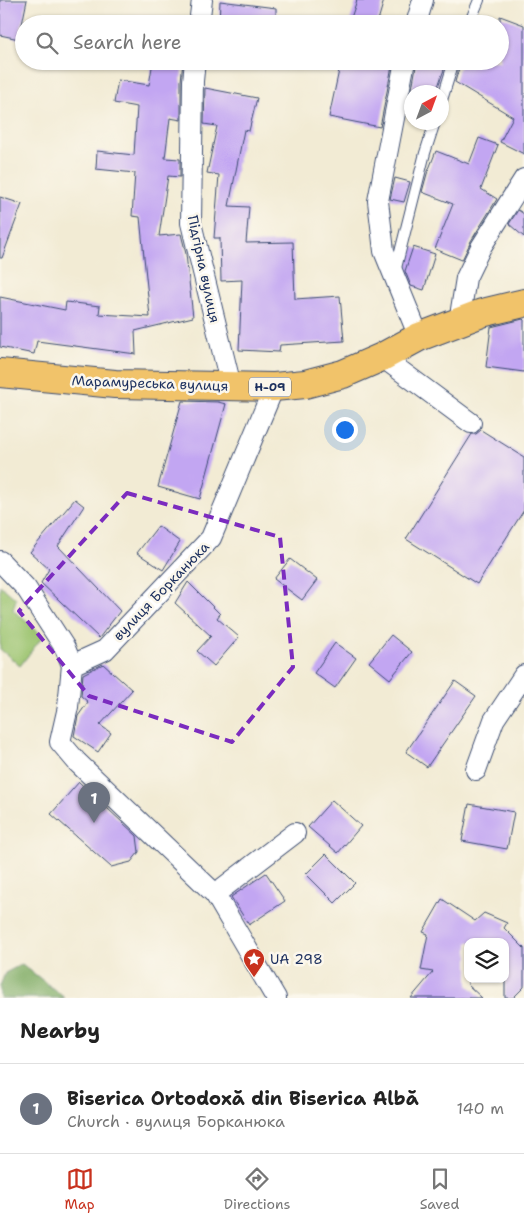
<!DOCTYPE html>
<html lang="en">
<head>
<meta charset="utf-8">
<style>
  :root { --surface:#fff; --page:#f6f6f6; --text:#222; --muted:#767676; --line:#e0e0e0; --accent:#c8321e }
  body { margin:0; font-family:"Shantell Sans",sans-serif; background:var(--page); color:var(--text) }
  .controls { position:absolute; right:15px; bottom:15px; display:grid; overflow:hidden; border-radius:10px; box-shadow:0 1px 4px #0004 }
  .controls button { width:45px; height:45px; display:grid; place-items:center; padding:0; border:0; border-bottom:1px solid var(--line); background:var(--surface); color:var(--text); font:25px sans-serif }
  .compass { position:absolute; left:404px; top:85px; width:45px; height:45px; border-radius:50%; background:var(--surface); box-shadow:0 1px 4px #0004; rotate:41deg }
  .you { position:absolute; left:344px; top:429px; width:18px; height:18px; margin:-12px; border:4px solid #fff; border-radius:50%; background:#1a73e8; box-shadow:0 0 0 8px #1a73e833 }
  .badge { display:grid; place-items:center; width:32px; height:32px; border-radius:50%; background:var(--accent); color:#fff; font-size:16px; font-weight:700 }
  .pin { position:absolute; translate:-50% -41px; filter:drop-shadow(0 1px 2px #0008) }
  .pin::after { content:''; position:absolute; top:26px; width:18px; height:15px; background:inherit; clip-path:polygon(0 0,100% 0,50% 100%) }
  .list { margin:0; padding:0; list-style:none }
  h2 { display:flex; justify-content:space-between; align-items:center; height:65px; margin:0; padding:0 20px; font-size:21px }
  h2 small { font-size:16px; font-weight:400; color:var(--muted) }
  .list li { display:grid; grid-template-columns:32px 1fr auto; gap:15px; align-items:center; box-sizing:border-box; height:90px; padding:0 20px; border-top:1px solid var(--line) }
  .list b { display:block; font-size:19px; white-space:nowrap }
  .list p { margin:0; font-size:16px; white-space:nowrap; color:var(--muted) }
  .list em { font-size:16px; font-style:normal; color:var(--muted) }
  .icon { flex:none; width:28px; height:28px; fill:none; stroke:currentColor; stroke-width:2; stroke-linecap:round; stroke-linejoin:round }
  .map { position:relative; flex:none; width:524px; height:998px; overflow:hidden }
  .search { position:absolute; background:var(--surface); box-shadow:0 1px 4px #0004; left:15px; right:15px; top:15px; height:55px; display:flex; align-items:center; gap:12px; box-sizing:border-box; padding:0 18px; border-radius:28px; color:var(--muted); font-size:19px }
  .sheet { height:155px; background:var(--surface) }
  nav { display:flex; justify-content:space-around; align-items:center; box-sizing:border-box; height:70px; border-top:1px solid var(--line); background:var(--surface); font-size:14px; color:var(--muted) }
  nav a { display:grid; justify-items:center; gap:2px }
  nav .on { color:var(--accent) }
  .map>svg:first-child { display:block }
  .green { fill:#9cc470; stroke:#5c7a67 }
  .forest { fill:#7daa62; stroke:#4c6c60 }
  .building { fill:#c2a6f2 }
  .lines { fill:none; stroke-linecap:round; stroke-linejoin:round }
  .lane-casing { stroke:#3b4b70; stroke-width:12 }
  .street-casing { stroke:#3b4b70; stroke-width:22 }
  .primary-casing { stroke:#3b4b70; stroke-width:30 }
  .lane { stroke:#fff; stroke-width:10 }
  .street { stroke:#fff; stroke-width:20 }
  .primary { stroke:#f1c36a; stroke-width:28 }
  .marked { fill:none; stroke:#7b2cbf; stroke-width:4; stroke-dasharray:10 6; stroke-linejoin:round }
  .labels { text-anchor:middle; dominant-baseline:central; stroke-width:5; stroke-linejoin:round; paint-order:stroke }
  .shield { fill:#fbf7ec; stroke:#5e6b89; stroke-width:1 }
  .shield-label { font-size:12px; font-weight:bold; fill:#1b2f5e }
  .street-label { font-size:14px; fill:#1b2f5e; stroke:#fbf7ec }
  .poi-label { font-size:14px; fill:#1b2f5e; stroke:#fbf7ec; text-anchor:start }
</style>
</head>
<body>
<div class="map">
<svg width="524" height="998" viewBox="0 0 524 998">
  <rect width="100%" height="100%" fill="#fbf7ec"/>
  <filter id="ink" filterUnits="userSpaceOnUse"><feTurbulence type="fractalNoise" baseFrequency=".02" numOctaves="2"/><feDisplacementMap in="SourceGraphic" scale="10" xChannelSelector="R" yChannelSelector="G"/><feConvolveMatrix kernelMatrix="1 2 1 2 8 2 1 2 1" color-interpolation-filters="sRGB"/></filter>
  <filter id="wash" filterUnits="userSpaceOnUse"><feTurbulence type="fractalNoise" baseFrequency=".0096" numOctaves="4" result="noise"/><feDisplacementMap in="SourceGraphic" scale="20" xChannelSelector="R" yChannelSelector="G"/><feGaussianBlur stdDeviation="1.12" result="paint"/><feColorMatrix in="noise" values="0 0 0 0 0 0 0 0 0 0 0 0 0 0 0 0 0 1.4 0 .05"/><feComposite in="paint" operator="in"/></filter>
  <g filter="url(#wash)">
    <rect width="100%" height="100%" fill="#f2ebd4"/>
    <path class="green" d="M0,585l16,14 -3,11 30,26 -23,30 -20,-17z"/>
    <path class="forest" d="M22,964l43,34h-65v-12l5,-13z"/>
    <g id="blocks">
      <path class="building" d="M0,0h27l-8,39 -19,-4z
        M357,0h27l-7,24h-28z
        M220,1l56,7v16h-57z
        M500,16l24,9v129l-24,-12 13,-25 -58,-35 6,-21h39z
        M153,61h30l-2,20v39l-11,-2 -5,40 15,1v18l-12,-1 -9,60 22,-2 5,20 7,63 -58,14 1,23 -99,-13 -3,13 -34,-7v-50l65,13 1,-8 34,4 -1,8 51,3 -10,-100 -8,-1 3,-43 -39,-4 1,-18 37,4 3,-48 -23,-4 4,-23 31,5z
        M341,61h52l-13,66 -51,-10z
        M417,61h30l-11,31h-24v20l-4,-1z
        M205,88l52,10 -8,33 -5,-1 -15,76 20,1 -3,36 47,-1 2,57 45,-3 4,45 -64,4 -1,7 -40,-2 3,-70 -21,1 -1,-43h-6l5,-63 -12,-2 10,-47 -13,-2z
        M479,138l19,7 -17,44 16,10 -26,42 -9,19 -27,-11 18,-45 -31,-12 5,-18 9,-23 33,13z
        M395,178l15,4 -6,20 -14,-3z
        M0,197l22,7 -20,54h-2z
        M518,210l6,4v23l-15,-13z
        M413,247l22,7 -11,36 -13,-4 -6,-15z
        M523,319l1,1v52l-38,-5 5,-40z
        M182,401l36,1 8,2 -26,95 -42,-12z
        M481,430l43,27v53l-47,74 -71,-45 66,-105h4z
        M75,499l9,7 -26,40 62,65 -21,27 -58,-55 8,-14 -19,-17z
        M158,526l22,16 -17,28 -26,-17z
        M290,559l27,21 -15,20 -28,-21z
        M188,582l32,32 -3,4 22,19 -25,29 -17,-15 14,-15 -36,-33z
        M391,635l21,17 -22,27 -21,-17z
        M335,643l21,15 -21,30 -21,-15z
        M103,664l29,26 -32,35 11,8 -13,19 -24,-16 4,-20 10,-14 -7,-6 2,-22z
        M455,681l21,15 -49,71 -21,-15z
        M79,782l58,54 2,16 -8,10 -20,5 -60,-53z
        M332,800l29,26 -23,27 -30,-26z
        M469,804l45,8 -7,37 -45,-8z
        M326,854l29,29 -20,20 -29,-29z
        M266,873l19,28 -36,24 -18,-28z
        M442,899l33,22 9,-8 23,10 -3,5 20,20v39l-11,11h-8v-56h-37v43l14,13h-71l22,-26 -12,-2 7,-36 -5,-2z"/>
    </g>
  </g>
  <g filter="url(#ink)">
    <use href="#blocks" fill-opacity="0" stroke="#3b4b70" stroke-width="1"/>
    <g class="lines">
      <g class="lane-casing">
        <path id="lane" d="M469,24l10,-24
          M442,100l12,-39
          M395,272l30,-119 10,-31"/>
      </g>
      <g class="street-casing">
        <path id="street" d="M199,24l3,-24
          M416,24l7,-24
          M195,61l-2,20 -2,142 40,163
          M405,61l-27,140 6,50 35,86
          M459,322l7,-44 15,-31 43,-68
          M382,357l89,66
          M0,561l26,27 39,60 7,17 -4,42 -8,35 17,20 138,132 61,104
          M72,665l33,-15 106,-112 63,-151
          M476,770l18,-50 30,-45
          M215,894l80,-61"/>
      </g>
      <g class="primary-casing">
        <path id="primary" d="M0,373l115,11 159,3 31,-3 38,-10 39,-17 37,-20 63,-24 42,-10"/>
      </g>
      <use href="#lane" class="lane"/>
      <use href="#street" class="street"/>
      <use href="#primary" class="primary"/>
    </g>
  </g>
  <path class="marked" d="M127,493l153,44 13,130 -61,75 -143,-46 -70,-85z"/>
  <defs>
    <g id="sight-pin" transform="scale(1.125)"><path d="M0 17L-7.5 6A9.5 9.5 0 1 1 7.5 6Z" fill="#c8321e" stroke="#fbf7ec"/><path d="M0-6L1.8-2.2L6-1.7L2.9 1.2L3.7 5.4L0 3.3L-3.7 5.4L-2.9 1.2L-6-1.7L-1.8-2.2Z" fill="#fff"/></g>
  </defs>
  <g fill-rule="evenodd">
    <use href="#sight-pin" x="254" y="959"/>
  </g>
  <g class="labels">
    <rect class="shield" x="249" y="377.5" width="42" height="19" rx="4"/>
    <g class="shield-label">
      <text x="270" y="387">Н-09</text>
    </g>
    <g class="street-label">
      <text transform="translate(204 269) rotate(78)">Підгірна вулиця</text>
      <text transform="translate(150 383) rotate(2)">Марамуреська вулиця</text>
      <text transform="translate(161 591) rotate(-46)">вулиця Борканюка</text>
    </g>
    <g class="poi-label">
      <text x="270" y="959">UA 298</text>
    </g>
  </g>
</svg>
<div class="controls">
<button><svg class="icon" aria-label="layers" viewBox="0 0 24 24"><path d="M12 4l9 5-9 5-9-5zM3 14l9 5 9-5"/></svg></button>
</div>
<svg class="compass" viewBox="-18 -18 36 36"><path d="M0-13l5 13h-10z" fill="#e53935"/><path d="M0 13l5-13h-10z" fill="#767676"/></svg>
<div class="you"></div>
<div class="pin badge" style="left:94px;top:823px;background:#6b7280">1</div>
<div class="search"><svg class="icon" aria-label="search" viewBox="0 0 24 24"><circle cx="10" cy="10" r="6"/><path d="M15 15l6 6"/></svg>Search here</div>
</div>
<section class="sheet">
<h2>Nearby<small></small></h2>
<ul class="list">
<li><span class="badge" style="background:#6b7280">1</span><div><b>Biserica Ortodoxă din Biserica Albă</b><p>Church · вулиця Борканюка</p></div><em>140 m</em></li>
</ul>
</section>
<nav>
<a class="on"><svg class="icon" aria-label="map" viewBox="0 0 24 24"><path d="M3 6l6-2 6 2 6-2v14l-6 2-6-2-6 2zM9 4v14M15 6v14"/></svg>Map</a>
<a><svg class="icon" aria-label="directions" viewBox="0 0 24 24"><path d="M12 3l9 9-9 9-9-9zM9 14v-3h6M13 9l2 2-2 2"/></svg>Directions</a>
<a><svg class="icon" aria-label="saved" viewBox="0 0 24 24"><path d="M7 4h10v16l-5-4-5 4z"/></svg>Saved</a>
</nav>
</body>
</html>
